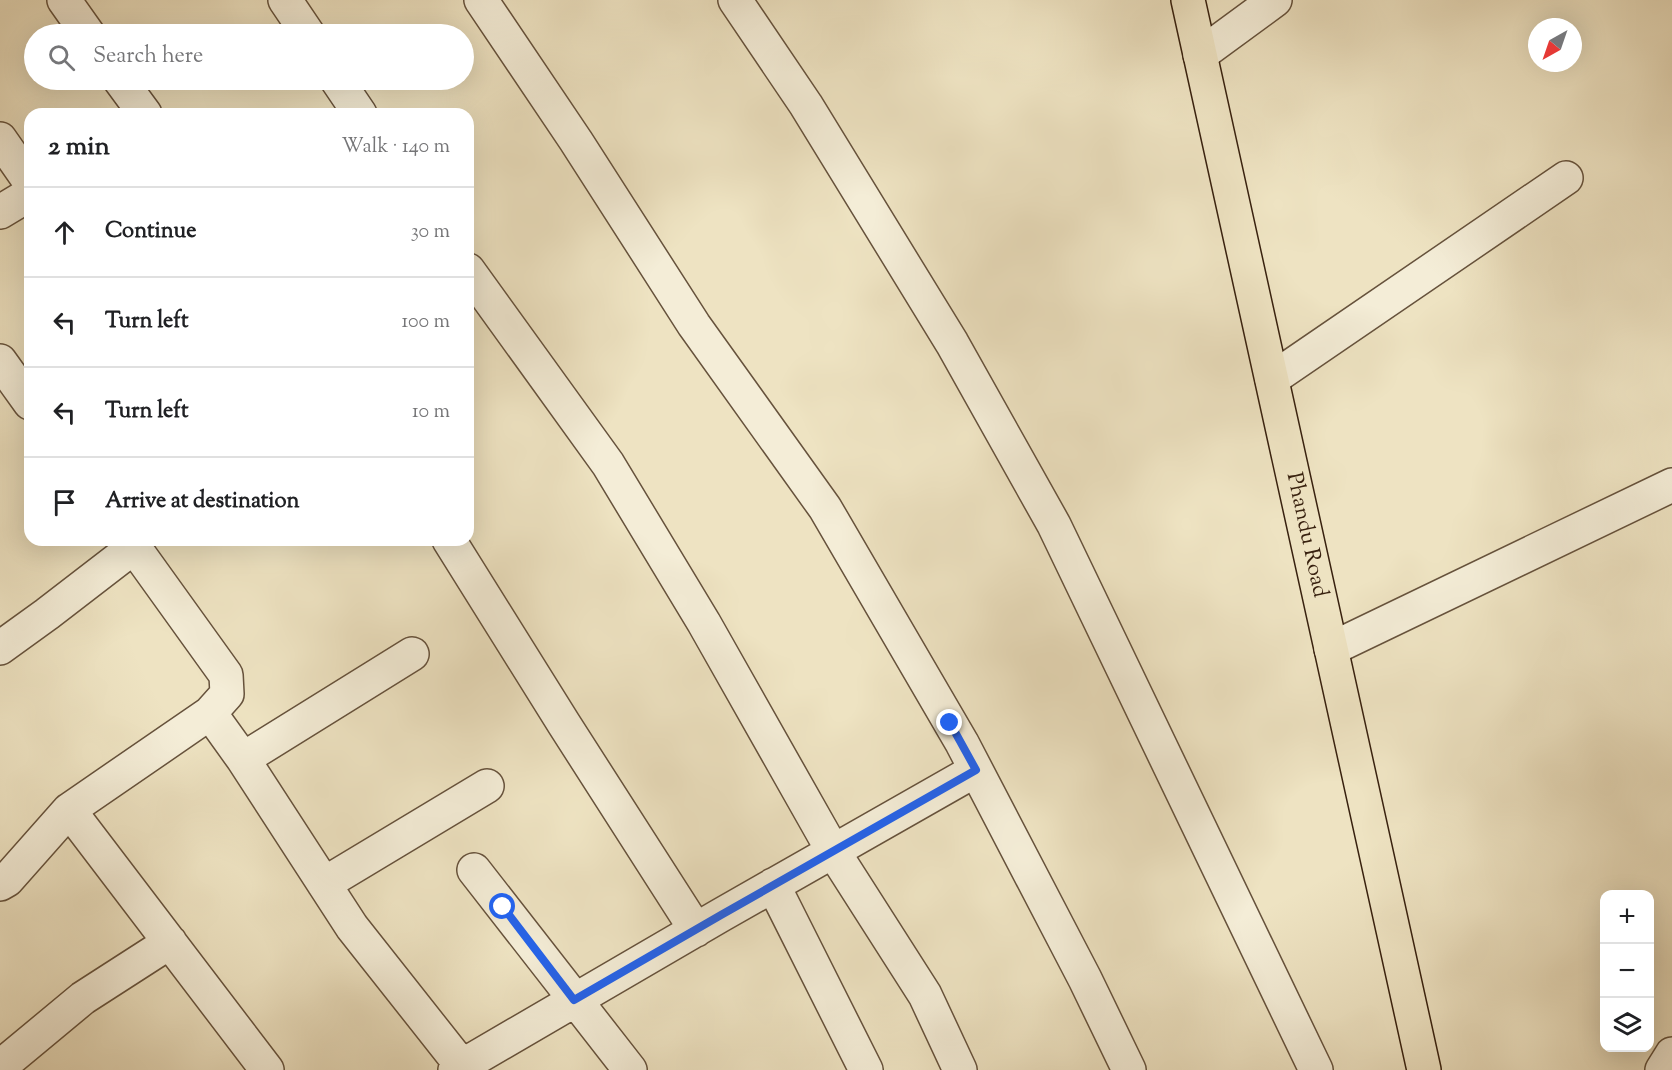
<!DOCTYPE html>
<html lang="en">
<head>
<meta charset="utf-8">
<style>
  :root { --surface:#fff; --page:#f6f6f6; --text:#202124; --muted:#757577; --line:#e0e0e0 }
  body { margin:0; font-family:"Sorts Mill Goudy",serif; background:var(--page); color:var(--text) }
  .controls { position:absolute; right:18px; bottom:18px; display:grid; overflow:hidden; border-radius:12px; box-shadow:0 6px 24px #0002 }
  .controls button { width:54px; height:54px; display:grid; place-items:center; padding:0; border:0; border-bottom:2px solid var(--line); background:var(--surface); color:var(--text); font:30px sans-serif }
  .compass { position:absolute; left:1528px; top:18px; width:54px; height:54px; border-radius:50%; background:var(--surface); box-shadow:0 6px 24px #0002; rotate:220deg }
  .stop { position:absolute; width:18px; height:18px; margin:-14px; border:4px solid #2563eb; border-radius:50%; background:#fff }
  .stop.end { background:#2563eb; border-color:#fff; box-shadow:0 2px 6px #0008 }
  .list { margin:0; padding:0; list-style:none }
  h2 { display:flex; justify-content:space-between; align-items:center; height:78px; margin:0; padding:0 24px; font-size:26px }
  h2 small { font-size:20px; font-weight:400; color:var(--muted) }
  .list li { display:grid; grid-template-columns:39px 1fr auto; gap:18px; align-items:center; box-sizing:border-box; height:90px; padding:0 24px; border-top:2px solid var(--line) }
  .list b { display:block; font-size:22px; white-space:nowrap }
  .list em { font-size:20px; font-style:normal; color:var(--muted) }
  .icon { flex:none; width:33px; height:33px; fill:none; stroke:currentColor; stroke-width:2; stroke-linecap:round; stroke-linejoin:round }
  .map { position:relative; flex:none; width:1672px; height:1070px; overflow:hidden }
  .search { position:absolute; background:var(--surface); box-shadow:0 6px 24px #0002; left:24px; top:24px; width:450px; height:66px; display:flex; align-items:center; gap:15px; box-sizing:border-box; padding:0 21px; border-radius:33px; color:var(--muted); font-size:22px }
  .panel { position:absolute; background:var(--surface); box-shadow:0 6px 24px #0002; left:24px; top:108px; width:450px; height:438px; border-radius:18px }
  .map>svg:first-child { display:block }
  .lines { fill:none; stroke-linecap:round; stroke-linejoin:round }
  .minor-casing { stroke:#66523c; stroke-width:36 }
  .major-casing { stroke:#38210f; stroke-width:36 }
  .minor { stroke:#f4edd7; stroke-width:33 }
  .major { stroke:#eee3c2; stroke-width:33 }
  .route { stroke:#2563eb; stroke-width:8 }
  .labels { text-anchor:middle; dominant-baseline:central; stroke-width:6; stroke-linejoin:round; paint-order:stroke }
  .street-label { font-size:22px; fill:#38210f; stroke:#f4edd7 }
</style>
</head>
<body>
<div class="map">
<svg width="1672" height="1070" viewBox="0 0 1672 1070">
  <rect width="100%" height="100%" fill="#eee3c2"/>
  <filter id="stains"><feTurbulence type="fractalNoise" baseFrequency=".00333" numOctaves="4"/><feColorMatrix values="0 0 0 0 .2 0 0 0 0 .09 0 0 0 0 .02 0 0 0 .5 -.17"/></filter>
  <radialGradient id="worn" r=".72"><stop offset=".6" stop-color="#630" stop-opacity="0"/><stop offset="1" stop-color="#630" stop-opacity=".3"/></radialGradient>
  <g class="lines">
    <g class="minor-casing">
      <path id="minor" d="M64,0l24,34
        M285,0l23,34
        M481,0l95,141 118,184 131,183 137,235 123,236 44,91
        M735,0l71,105 146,238 102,182 262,545
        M1200,55l75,-55
        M120,80l25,34
        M337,80l23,34
        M0,139l30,43
        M0,212l30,-18
        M468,270l140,194 96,159 129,228 92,144 35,75
        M0,361l30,42
        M1272,379l294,-201
        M129,540l97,135 1,19 -17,19 -141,97 198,260
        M449,540l115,184 132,206
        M0,648l47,-34 87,-67
        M1331,649l341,-164
        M210,713l33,46 109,168 113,143
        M243,759l169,-105
        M474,870l156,200
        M0,884l7,-4 62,-70
        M324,884l163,-98
        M773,885l93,185
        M0,1067l83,-69 87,-56
        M455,1070l266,-155 255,-145
        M1662,1070l10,-16"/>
    </g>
    <g class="major-casing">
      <g id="major">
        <path id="s1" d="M1188,0l236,1070"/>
      </g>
    </g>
    <use href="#minor" class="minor"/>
    <use href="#major" class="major"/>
  </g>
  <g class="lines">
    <path class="route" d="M503,907l71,93 147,-85 255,-145 -26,-47"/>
  </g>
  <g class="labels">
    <g class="street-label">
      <text stroke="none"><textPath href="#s1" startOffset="548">Phandu Road</textPath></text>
    </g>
  </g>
  <rect width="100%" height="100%" filter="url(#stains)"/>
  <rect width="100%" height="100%" fill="url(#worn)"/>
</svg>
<div class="controls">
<button>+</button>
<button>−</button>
<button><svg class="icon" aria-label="layers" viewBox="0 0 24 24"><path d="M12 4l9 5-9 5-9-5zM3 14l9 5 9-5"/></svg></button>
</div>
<svg class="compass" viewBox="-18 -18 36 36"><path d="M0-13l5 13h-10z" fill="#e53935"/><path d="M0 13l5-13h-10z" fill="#757577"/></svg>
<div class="stop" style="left:503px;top:907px"></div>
<div class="stop end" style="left:950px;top:723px"></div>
<div class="search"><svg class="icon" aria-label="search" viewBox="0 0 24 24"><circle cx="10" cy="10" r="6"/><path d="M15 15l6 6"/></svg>Search here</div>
<section class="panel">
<h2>2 min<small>Walk · 140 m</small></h2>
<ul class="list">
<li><svg class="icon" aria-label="ahead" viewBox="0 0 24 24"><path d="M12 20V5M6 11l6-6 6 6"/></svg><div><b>Continue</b></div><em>30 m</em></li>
<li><svg class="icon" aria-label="left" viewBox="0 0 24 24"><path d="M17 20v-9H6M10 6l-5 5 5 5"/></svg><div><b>Turn left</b></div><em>100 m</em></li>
<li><svg class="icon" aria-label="left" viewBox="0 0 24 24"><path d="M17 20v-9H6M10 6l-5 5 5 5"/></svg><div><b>Turn left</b></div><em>10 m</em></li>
<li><svg class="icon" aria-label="arrive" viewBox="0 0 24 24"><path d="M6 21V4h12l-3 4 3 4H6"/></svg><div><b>Arrive at destination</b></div></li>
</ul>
</section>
</div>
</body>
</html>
